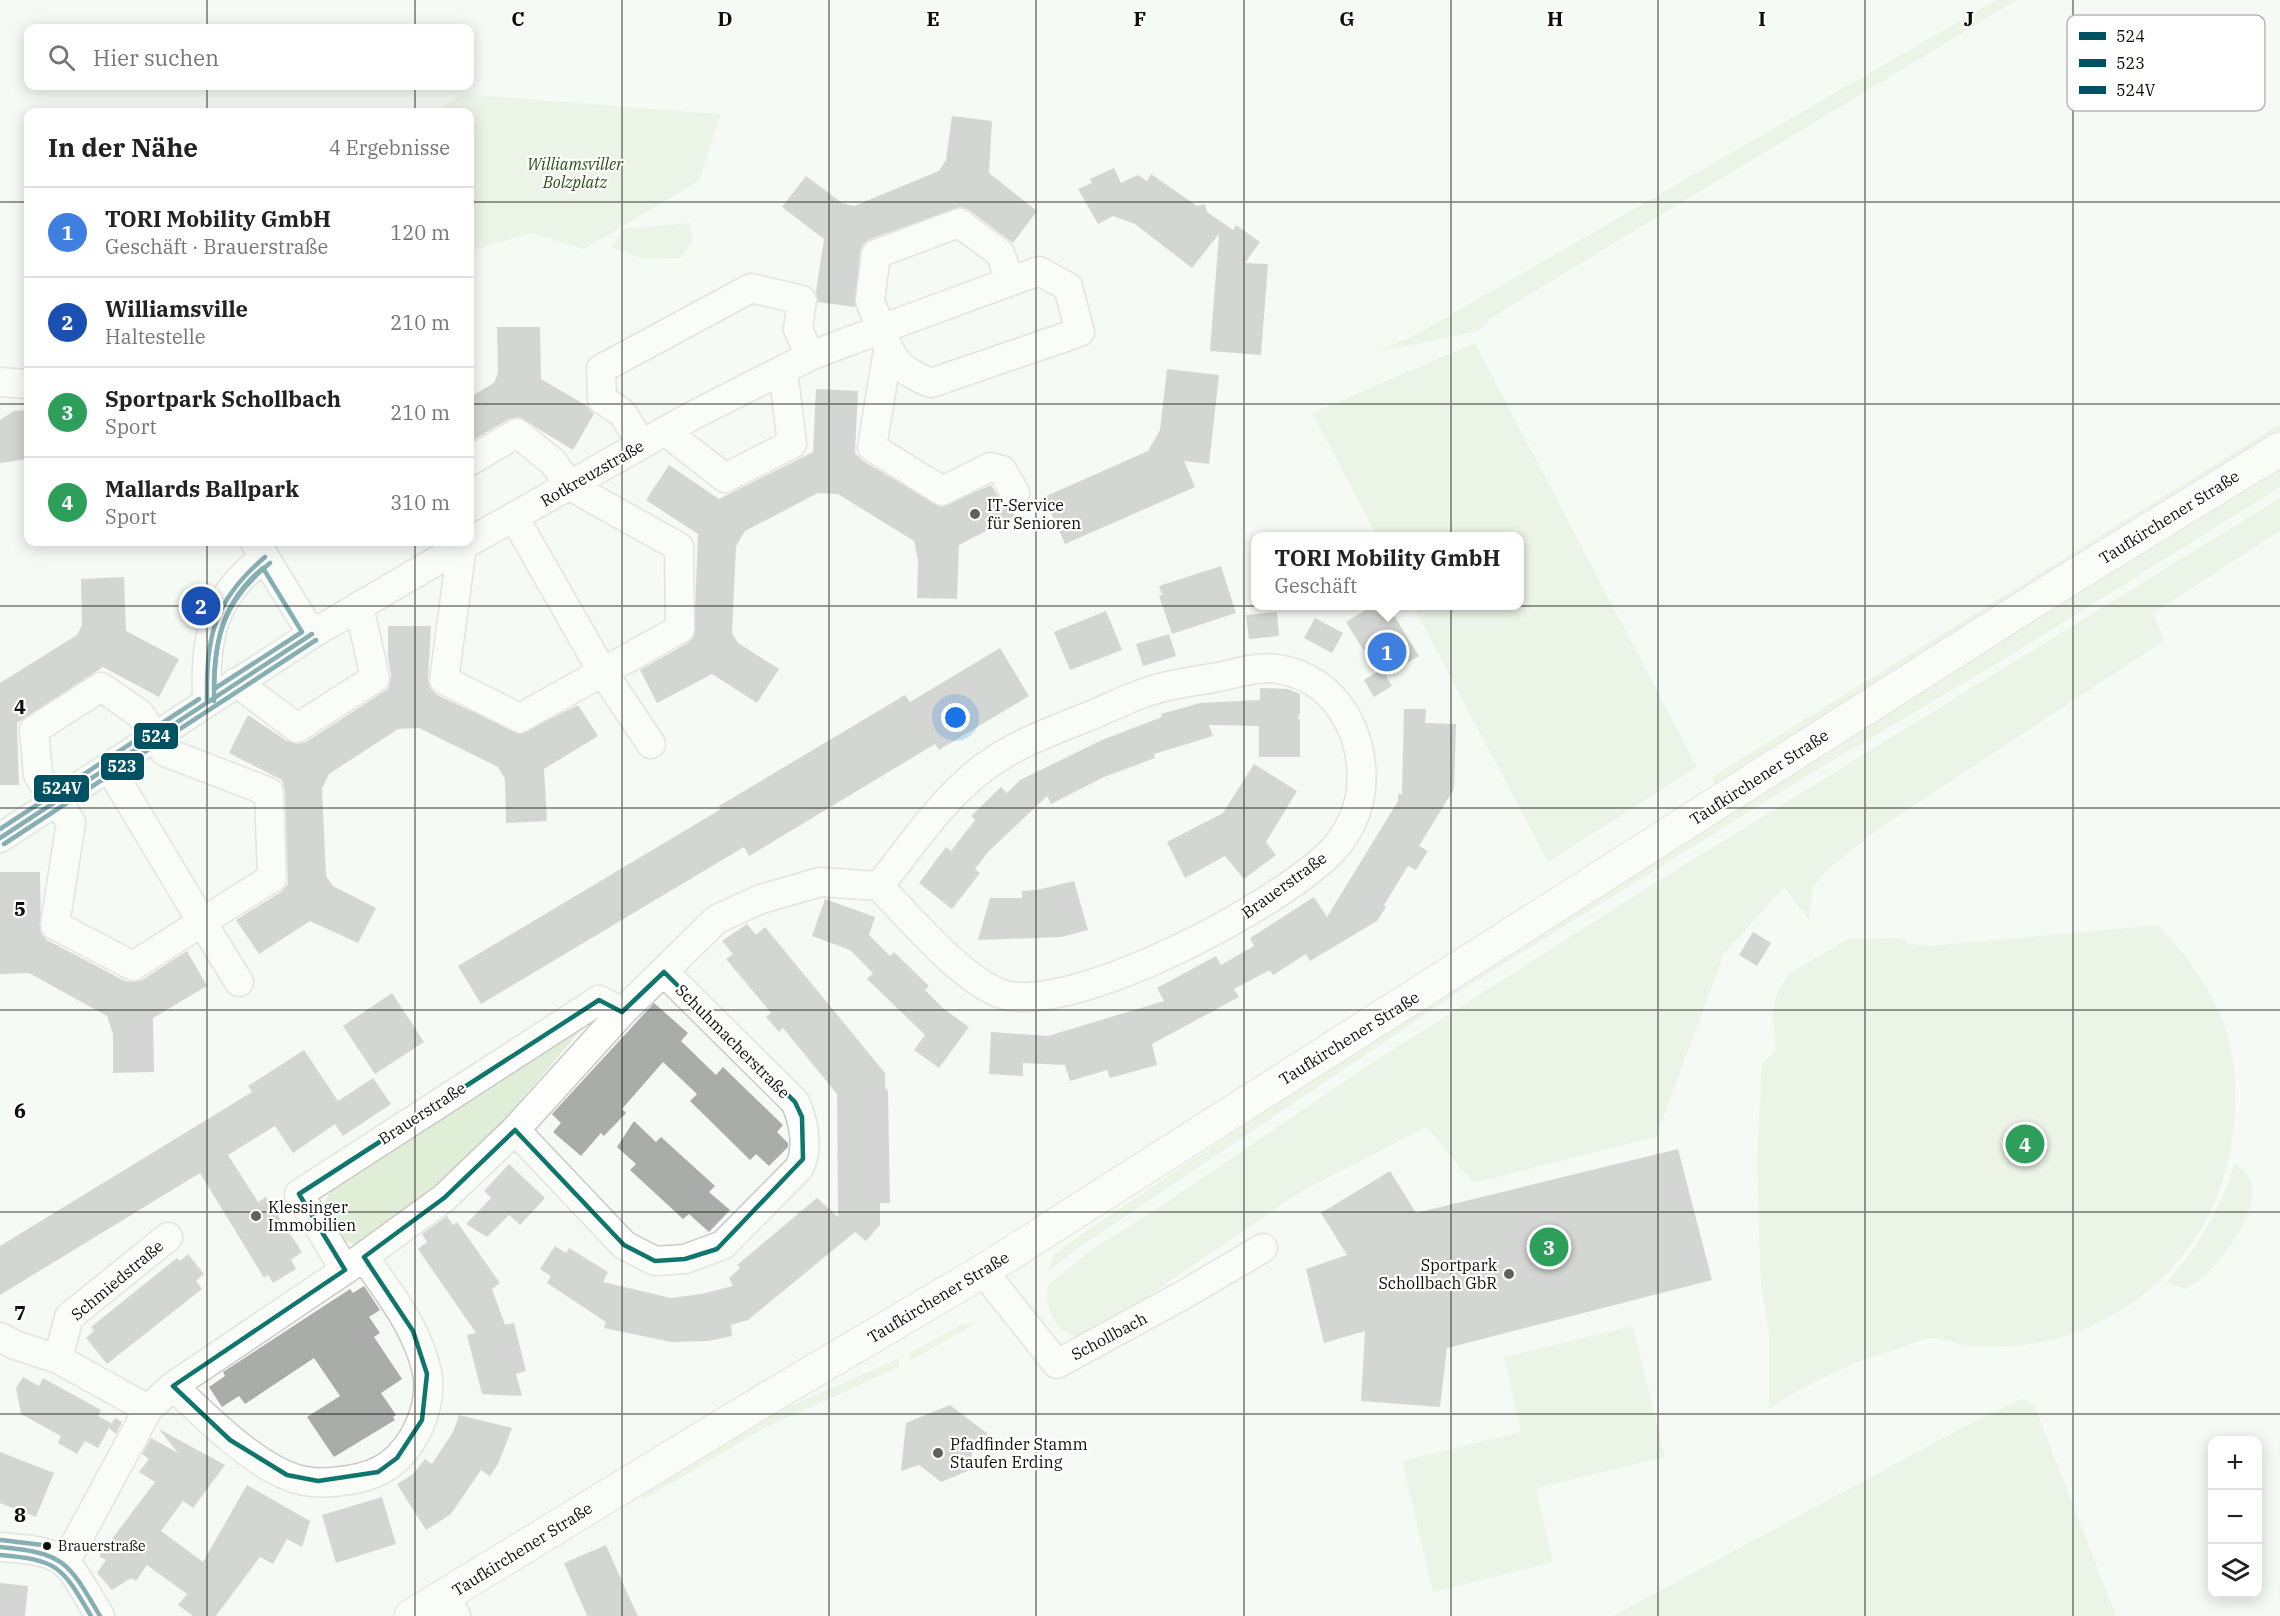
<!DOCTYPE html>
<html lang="de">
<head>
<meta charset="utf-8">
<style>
  :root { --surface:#fff; --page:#f2f2f2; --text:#222; --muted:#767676; --line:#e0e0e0; --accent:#2563eb }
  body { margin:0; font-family:"IBM Plex Serif",serif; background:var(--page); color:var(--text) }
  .controls { position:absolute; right:18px; bottom:18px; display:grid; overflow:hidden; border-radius:12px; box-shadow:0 3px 15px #0003 }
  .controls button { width:54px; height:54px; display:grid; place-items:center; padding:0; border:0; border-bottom:2px solid var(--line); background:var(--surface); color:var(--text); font:30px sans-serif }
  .you { position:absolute; left:956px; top:718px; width:21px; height:21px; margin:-15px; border:4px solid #fff; border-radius:50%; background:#1a73e8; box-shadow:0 0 0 9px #1a73e833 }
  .badge { display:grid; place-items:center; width:39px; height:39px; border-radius:50%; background:var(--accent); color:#fff; font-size:20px; font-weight:700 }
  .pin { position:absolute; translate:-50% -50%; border:3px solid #fff; box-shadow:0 2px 6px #0006 }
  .popup { position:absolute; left:1251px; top:532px; width:273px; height:78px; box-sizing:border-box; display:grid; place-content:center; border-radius:12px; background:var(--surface); filter:drop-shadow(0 2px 4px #0005); font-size:20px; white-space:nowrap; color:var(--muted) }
  .popup b { font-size:22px; color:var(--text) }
  .popup::after { content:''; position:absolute; left:50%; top:100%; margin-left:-12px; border:12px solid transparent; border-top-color:var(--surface) }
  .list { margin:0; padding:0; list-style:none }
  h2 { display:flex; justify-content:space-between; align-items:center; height:78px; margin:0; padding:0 24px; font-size:26px }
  h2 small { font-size:20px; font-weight:400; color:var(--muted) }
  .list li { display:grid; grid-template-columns:39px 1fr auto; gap:18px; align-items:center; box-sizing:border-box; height:90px; padding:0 24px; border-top:2px solid var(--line) }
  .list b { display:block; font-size:22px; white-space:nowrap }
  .list p { margin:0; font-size:20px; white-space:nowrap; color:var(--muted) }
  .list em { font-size:20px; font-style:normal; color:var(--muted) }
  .icon { flex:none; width:33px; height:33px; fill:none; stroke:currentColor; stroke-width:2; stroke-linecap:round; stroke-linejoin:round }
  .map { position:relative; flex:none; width:2280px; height:1616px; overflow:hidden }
  .search { position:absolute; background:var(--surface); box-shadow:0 3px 15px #0003; left:24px; top:24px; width:450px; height:66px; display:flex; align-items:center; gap:15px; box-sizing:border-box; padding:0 21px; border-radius:12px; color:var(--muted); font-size:22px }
  .panel { position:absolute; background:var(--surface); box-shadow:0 3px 15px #0003; left:24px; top:108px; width:450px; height:438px; border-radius:12px }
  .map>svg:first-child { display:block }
  .green { fill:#e0eed8 }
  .building { fill:#a9aca8 }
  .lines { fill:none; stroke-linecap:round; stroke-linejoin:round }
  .minor-casing { stroke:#c7cac5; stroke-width:31 }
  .major-casing { stroke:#c7cac5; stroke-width:35 }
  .minor { stroke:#fefefd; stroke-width:28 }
  .major { stroke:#fefefd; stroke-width:33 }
  .bus-1-casing { stroke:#fff; stroke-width:9 }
  .bus-2-casing { stroke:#fff; stroke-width:9 }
  .bus-3-casing { stroke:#fff; stroke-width:9 }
  .bus-1 { stroke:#005262; stroke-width:4.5 }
  .bus-2 { stroke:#005262; stroke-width:4.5 }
  .bus-3 { stroke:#005262; stroke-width:4.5 }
  .marked { fill:none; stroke:#0f766e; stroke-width:4.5; stroke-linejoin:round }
  .grid { fill:none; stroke:#0d0f0b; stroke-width:1.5; stroke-opacity:0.55 }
  .poi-dot { fill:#5f615d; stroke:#fff; stroke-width:2 }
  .bus-dot { fill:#0d0f0b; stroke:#fff; stroke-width:2 }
  .labels { text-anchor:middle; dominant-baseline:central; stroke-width:4.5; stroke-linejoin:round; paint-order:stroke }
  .bus-label { font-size:14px; fill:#0d0f0b; stroke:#fff; text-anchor:start }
  .park-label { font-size:16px; font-style:italic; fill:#2c4f15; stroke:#fff }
  .street-label { font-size:16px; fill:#0d0f0b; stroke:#fff }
  .poi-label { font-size:16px; fill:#0d0f0b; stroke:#fff; text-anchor:start }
  .key { fill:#fff; stroke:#b6b7b6; stroke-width:1.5 }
  .key-label { font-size:16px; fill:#0d0f0b }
  .grid-label { font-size:20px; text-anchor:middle; font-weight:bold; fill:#0d0f0b; stroke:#fff; stroke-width:4.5; stroke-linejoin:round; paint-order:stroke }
  .line-badge { stroke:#fff; stroke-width:2 }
  .badge-label { font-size:16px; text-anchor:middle; font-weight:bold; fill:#fff }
</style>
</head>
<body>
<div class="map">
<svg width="2280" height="1616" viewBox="0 0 2280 1616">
  <rect width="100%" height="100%" fill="#f6faf4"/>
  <path class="green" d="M1996,0h21l-525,317 -14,14 -100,21 41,-19z
    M462,94l258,20h1l-22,67 -115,68 -53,-16 -61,18v-139h-35z
    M690,223l3,19 -13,16 -36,1 -33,-12 12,-18z
    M1475,343l222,424 -149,95 -135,-256h106v-70h-142l-65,-123z
    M2280,424v8l-563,354 -5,-9z
    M2280,465v22l-282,176 -178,105 -352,218 -387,260 -34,27 6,-17 26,-20c394,-266 798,-518 1201,-771z
    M2280,498v33l-127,82 12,27 -285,188 -52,41 -15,18 -4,33 -25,-33 -60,67 -68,183 -183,46 -47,-56 -126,65 -191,131c-9,4 -21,12 -31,13 -22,2 -35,-34 -30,-51l43,-35 67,-42 208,-141 284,-181z
    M2158,925c60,63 86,120 75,208 -14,117 -105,204 -222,213 -13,1 -28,1 -41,0 -13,-2 -27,-8 -40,-8 -9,1 -21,7 -30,10 -47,14 -90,33 -131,61v-76l-8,-48 -4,-123 5,-98 14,-15 -4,-35 5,-20 11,-20 60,-35 54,-1 5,6 24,2z
    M585,1025l-80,94 -60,58 -84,68c-24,-3 -28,-16 -39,-36l11,-25z
    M2235,1163c7,6 15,12 17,21 7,32 -40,94 -67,105l-19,-6c33,-36 54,-73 69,-120z
    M978,1322l-66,38 -4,-6 53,-29z
    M1633,1326l32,131 -129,31 17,74 -120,30 -31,-131 119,-29 -17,-75z
    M900,1358l-1,9 -134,61 -112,66 -9,5 -5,-5 128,-78z
    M2022,1399l12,5 82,212h-503l360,-194z"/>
  <path class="building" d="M952,116l40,5 -3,52 48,38 -24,32 -44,-33 -8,-3 -91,32 -7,5 -3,8 -5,55 -37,-5 -2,-11 8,-52 -42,-32 24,-31 36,27 12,3 85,-35 7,-11z
    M1114,168l7,15 17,-8 9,6 4,-7 46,32 8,-2 2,8 26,18 3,-5 24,17 -15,21 23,1 -7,91 -51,-4 9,-117 -27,34 -57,-44 -22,-8 -15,8 -20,-35 14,-6 -2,-4z
    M497,327h43l1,52 46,27 7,8 -21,36 -54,-33 -10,2 -39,23v-45l24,-14 4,-10z
    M1167,369l52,6 -10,89 -25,-3 11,26 -130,57 -21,-47 104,-46 12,-21z
    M816,389l42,2 -3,62 8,8 78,46 50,-22 10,16 9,7 5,8 -56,29 -2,54 -40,-1 1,-38 -4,-19 -76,-47 -20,-1 -73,38 -9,15 -4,87 6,10 41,26 -22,34 -45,-29 -55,29 -17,-33 48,-27 6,-6 4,-103 -52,-34 23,-35 50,34 94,-47z
    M28,410v49l-28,4v-43l14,-9z
    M1221,566l15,47 -64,21 -13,-38 3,-1 -3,-9z
    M124,577l2,54 53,28 -20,38 -56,-30 -86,56 2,62h-19v-102l77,-48 5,-10 -1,-46z
    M1372,606h16l31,50 -33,20 6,10 -18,11 -10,-17 13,-8 -31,-50z
    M1106,611l16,39 -52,20 -16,-38z
    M1277,612l2,24 -30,3 -3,-24z
    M1315,618l28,15 -11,20 -28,-15z
    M388,626h43l-3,52 2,10 7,7 83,39 58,-29 20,31 -54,33 3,52 -41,2 -1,-44 -7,-12 -79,-39 -21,1 -69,45 -7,15 4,87 7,10 43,22 -18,35 -48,-22 -51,33 -23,-34 45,-28 7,-8 -3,-93 -3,-11 -53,-27 19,-38 39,26 10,3 9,-2 82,-53 3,-14 -3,-17z
    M1169,634l7,22 -33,10 -7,-22z
    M1000,648l29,48 -90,54 -4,-6 -186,112 -5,-9 -263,157 -23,-38 263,-157 -2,-3 186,-111 5,7z
    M1260,688l28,1 12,5v19l-3,7 3,-2v39h-41v-31l-50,-1 4,11 -59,18 1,4 -51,19 -53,27 -4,-8 -59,56 -13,17 5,4 -28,36 -33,-26 27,-36 5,4 24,-31 -4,-4 30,-29 6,6 13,-13 82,-40 60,-23 -1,-3 39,-11 60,-3z
    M1404,709h22l-1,14 31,1 -2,65 -35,57 9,5 -12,19 -8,-4 -24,39 2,2 -9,14 -67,40 -4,-7 -33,21 -3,-5 -36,19 5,8 -87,47 5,21 -47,13 -3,-8 -37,11 -5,-16 -42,-2v13l-34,-2 2,-42 57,4 116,-35 -7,-13 59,-32 5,9 33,-19 -4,-8 64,-41 13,20 71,-116v-7h4z
    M1254,764l43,27 -31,51 10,13 -32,24 -19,-23 -40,22 -18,-36 56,-29z
    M0,872h40l1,61 6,7 78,41 8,1 9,-2 45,-29 20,35 -54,32 1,54 -41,1v-39l-6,-18 -78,-43 -29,1z
    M1074,881l14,49 -27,7 -83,3 12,-42h32v-7l15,-1z
    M825,899l50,18 -6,18 21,21 4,-4 35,34 -4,4 19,19 25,18 -30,41 -25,-18 11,-15 -58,-56 6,-6 -23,-23 -38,-14z
    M747,924l9,11 9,-8 120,146v14l3,4 2,112h-10v22l-14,16 -11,-9 -107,88 -17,5 1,11 -24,5 -37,1 -67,-14 2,-6 -59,-39 4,-7 -11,-7 15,-23 11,7 3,-5 39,24 -5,10 68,16 30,-4 32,-8 -4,-8 11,-10 -3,-3 80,-67 21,19 -1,-123 -54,-66 -4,4 -13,-15 5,-4 -45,-54 7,-5 -11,-13z
    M1753,932l18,11 -14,23 -18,-11z
    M392,993l32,49 -49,32 -32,-48z
    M654,1003l34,30 -7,8 35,34 7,-8 60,58 -6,7 11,11v4l-19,19 -13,-12 -6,6 -60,-59 7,-7 -34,-32 -41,47 4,4 -22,23 -3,-3 -20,23 -28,-24 8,-9 -9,-9z
    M304,1050l34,51 35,-23 18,26 -48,32 -8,-12 -42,29 -18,-27 -47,29 30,47 8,-5 36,55 -11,8 5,9 -23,14 -5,-8 -4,3 -64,-105 -200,122v-49l252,-154 -4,-6z
    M634,1121l22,21 5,-5 54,49 -6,6 21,18 -21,22 -20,-18 -6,5 -53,-49 6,-6 -19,-17z
    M1678,1149l34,131 -265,68 -7,59 -79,-6 4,-70 -41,12 -18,-74 41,-14 -26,-42 69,-42 26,42z
    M509,1164l36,34 -25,27 -11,-10 -22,22 -21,-13 25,-26 -7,-7z
    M447,1216l6,9 4,-3 43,61 -8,6 13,36 9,-2 12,48 -10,3 6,22 -40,-2 -15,-59 9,-2 -58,-84 9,-7 -5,-8z
    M188,1254l16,20 -8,7 6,8 -95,75 -21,-26 8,-7 -3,-4 86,-69 3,3z
    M364,1286l16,24 -11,7 11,16 -6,4 28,42 -21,14 15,22 -3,2 2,3 -61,37 -27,-40 33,-21 -26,-38 -69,46 -6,-8 -17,11 -13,-20 16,-11 -2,-4 127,-83 3,4z
    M23,1377l16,9 4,-8 58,32 -3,6 13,7 -2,4 6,-9 7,4 -6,12 -7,-6 -11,20 -13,-7 -8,13 -19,-11 3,-7 -40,-22 -5,-26z
    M950,1405l38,29 -14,6 -4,30 -29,12 -22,-17 -18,6 5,-48z
    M459,1415l53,13 -14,36 -8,12 -9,-6 -30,44 -25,16 -29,-46 16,-10 12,-15 7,5 21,-32z
    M159,1429l66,36 -32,43 -10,-7 -22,30 42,31 44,-77 63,36 -8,26 -15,-8 -14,25 -13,-7 -44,59h-23l-15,-11 9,-11 -40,-29 -11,16 -5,-3 -19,12 -15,-17 9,-13 -7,-4 56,-74 -16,-10 10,-13 -7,-5 9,-16 27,15z
    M0,1452l54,21 -18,44 -36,-14z
    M382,1497l14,47 -60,19 -14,-48z
    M606,1545l21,48 11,23h-51l-23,-53z
    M0,1583l28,3 -3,30h-25z"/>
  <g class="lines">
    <g class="minor-casing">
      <path id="minor" d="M888,350l-16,97 70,44 48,-24 12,3 13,23
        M0,382l28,2
        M665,431l60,47 67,-34 -9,-74
        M642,444l-20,-31 -20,-14 -1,-30 150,-81 51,12 -4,29 12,27
        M514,517l88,154 49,73
        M255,542l57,92
        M459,542l3,4 -18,134 76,38 160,-89 -1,-82 -109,-61 -17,-24 -36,-29 -47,28
        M236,682l61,46 78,-50 -16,-72
        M207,701c-2,-64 4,-104 58,-144
        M109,767l93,155 -69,44 -78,-41 16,-103 -33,-47 -4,-45 67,-43 39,27 25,38 104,40 3,86 -70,44 37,60
        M0,838l312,-204 150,-88 228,-129 120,-61 71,-27c12,33 18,41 50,54l149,-51 -12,-45 -29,-16 -158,58 -11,-28 6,-47 83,-31 41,30 10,28
        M515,1130l109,115 31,16 30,-2 38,-14 76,-77c10,-19 5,-47 -4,-66l-131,-130
        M345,1270l-46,-76 300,-194 23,12
        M983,1271l74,93 128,-70 78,-46
        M0,1337l15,8 43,14 90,50
        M58,1359l11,-42 99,-80
        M173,1386c32,30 87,87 132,95 24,4 64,-1 84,-16 27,-20 44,-60 38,-93 -9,-43 -38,-79 -63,-115
        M0,1547c71,5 65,12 100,69
        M66,1561l82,-152 25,-23 172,-116 99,-72 71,-68 107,-118 95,-93 44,-20 59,-17 59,4c30,31 86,98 126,109 73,18 277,-91 328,-145 15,-16 26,-40 28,-61 5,-55 -25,-111 -83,-120 -18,-3 -38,3 -55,7 -24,5 -50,7 -73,15 -20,6 -39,16 -58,24 -35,14 -75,28 -106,51 -43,31 -74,79 -107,120
        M446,1596l10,20"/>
    </g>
    <g class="major-casing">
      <path id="major" d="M411,1616l357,-218 215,-127 1073,-684 224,-138"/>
    </g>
    <use href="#minor" class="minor"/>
    <use href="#major" class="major"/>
    <g class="bus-1-casing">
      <path id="bus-1" d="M207,701c-1,-65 7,-101 58,-144
        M0,838l312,-204
        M0,1547c65,6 68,15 100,69"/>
    </g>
    <g class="bus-2-casing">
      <path id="bus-2" d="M214,701c0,-62 6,-97 56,-138
        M4,844l312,-204
        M0,1555c59,5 62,12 91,61"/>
    </g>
    <g class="bus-3-casing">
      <path id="bus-3" d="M263,568l39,64 -88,57c0,-49 10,-89 49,-121z
        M0,829l199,-130
        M1,1540l50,6"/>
    </g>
    <use href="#bus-1" class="bus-1"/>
    <use href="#bus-2" class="bus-2"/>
    <use href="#bus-3" class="bus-3"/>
  </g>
  <path d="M0 0H2280V1616H0ZM664,972l131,130 7,15 1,42 -86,90 -32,10 -30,2 -31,-16 -109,-115 -71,68 -80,59 49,74 14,43 -5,46 -25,38 -19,14 -60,9 -31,-6 -57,-35 -57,-54 172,-116 -46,-76 300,-194 23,12z" fill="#f6faf4" fill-opacity=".55" fill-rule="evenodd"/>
  <path class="marked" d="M664,972l131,130 7,15 1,42 -86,90 -32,10 -30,2 -31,-16 -109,-115 -71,68 -80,59 49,74 14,43 -5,46 -25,38 -19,14 -60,9 -31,-6 -57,-35 -57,-54 172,-116 -46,-76 300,-194 23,12z"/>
  <path class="grid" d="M207,0v28M415,0v28M622,0v1616M829,0v1616M1036,0v1616M1244,0v1616M1451,0v1616M1658,0v1616M1865,0v1616M2073,0v1616M207,86v26M415,86v26M0,202h28M470,202h1810M0,404h28M470,404h1810M207,542v1074M415,542v1074M0,606h2280M0,808h2280M0,1010h2280M0,1212h2280M0,1414h2280"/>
  <g class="poi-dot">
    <circle cx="975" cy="514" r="6"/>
    <circle cx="256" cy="1216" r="6"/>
    <circle cx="1509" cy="1274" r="6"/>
    <circle cx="938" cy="1453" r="6"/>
  </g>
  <circle class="bus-dot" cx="47" cy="1546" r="5"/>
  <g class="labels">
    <g class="bus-label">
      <text x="58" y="1546">Brauerstraße</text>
    </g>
    <g class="park-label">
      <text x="575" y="164">Williamsviller<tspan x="575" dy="18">Bolzplatz</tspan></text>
    </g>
    <g class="street-label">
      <text transform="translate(592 473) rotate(-30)">Rotkreuzstraße</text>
      <text transform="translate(2169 517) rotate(-32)">Taufkirchener Straße</text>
      <text transform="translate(1759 777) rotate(-33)">Taufkirchener Straße</text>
      <text transform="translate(1284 885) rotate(-36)">Brauerstraße</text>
      <text transform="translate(1349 1038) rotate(-32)">Taufkirchener Straße</text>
      <text transform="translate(733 1041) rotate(45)">Schuhmacherstraße</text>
      <text transform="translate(422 1113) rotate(-33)">Brauerstraße</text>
      <text transform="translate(117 1280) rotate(-40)">Schmiedstraße</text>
      <text transform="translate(938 1297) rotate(-31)">Taufkirchener Straße</text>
      <text transform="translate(1109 1336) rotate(-28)">Schollbach</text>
      <text transform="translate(522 1549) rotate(-32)">Taufkirchener Straße</text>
    </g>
    <g class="poi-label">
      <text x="987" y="505">IT-Service<tspan x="987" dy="18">für Senioren</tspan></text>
      <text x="268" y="1207">Klessinger<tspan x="268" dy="18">Immobilien</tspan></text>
      <text x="1497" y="1265" text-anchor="end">Sportpark<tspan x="1497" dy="18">Schollbach GbR</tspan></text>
      <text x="950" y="1444">Pfadfinder Stamm<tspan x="950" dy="18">Staufen Erding</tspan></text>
    </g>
  </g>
  <rect x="2067" y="15" width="198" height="96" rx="9" class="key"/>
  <rect x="2079" y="32" width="27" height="8" fill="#005262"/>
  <rect x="2079" y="59" width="27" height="8" fill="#005262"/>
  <rect x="2079" y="86" width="27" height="8" fill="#005262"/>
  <g class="key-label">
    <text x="2116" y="42">524</text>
    <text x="2116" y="69">523</text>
    <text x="2116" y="96">524V</text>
  </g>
  <g class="grid-label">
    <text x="518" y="26">C</text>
    <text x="725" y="26">D</text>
    <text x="933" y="26">E</text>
    <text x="1140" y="26">F</text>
    <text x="1347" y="26">G</text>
    <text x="1555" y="26">H</text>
    <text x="1762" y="26">I</text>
    <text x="1969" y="26">J</text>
    <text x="20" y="714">4</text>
    <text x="20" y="916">5</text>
    <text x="20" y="1118">6</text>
    <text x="20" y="1320">7</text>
    <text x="20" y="1522">8</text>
  </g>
  <g class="line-badge">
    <rect x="133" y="722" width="46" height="28" rx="6" fill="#005262"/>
    <rect x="100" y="752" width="45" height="29" rx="6" fill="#005262"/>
    <rect x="33" y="774" width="57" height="29" rx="6" fill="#005262"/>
  </g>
  <g class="badge-label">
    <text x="156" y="742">524</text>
    <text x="122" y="772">523</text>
    <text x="62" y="794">524V</text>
  </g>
</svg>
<div class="controls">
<button>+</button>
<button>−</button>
<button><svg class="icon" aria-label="layers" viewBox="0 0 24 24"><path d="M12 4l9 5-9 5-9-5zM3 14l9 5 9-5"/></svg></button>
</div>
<div class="you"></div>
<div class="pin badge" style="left:1387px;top:652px;background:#3f7fe0">1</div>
<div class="popup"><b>TORI Mobility GmbH</b>Geschäft</div>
<div class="pin badge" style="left:201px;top:606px;background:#1a4fb4">2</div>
<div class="pin badge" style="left:1549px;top:1247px;background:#2e9e5b">3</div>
<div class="pin badge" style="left:2025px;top:1144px;background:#2e9e5b">4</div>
<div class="search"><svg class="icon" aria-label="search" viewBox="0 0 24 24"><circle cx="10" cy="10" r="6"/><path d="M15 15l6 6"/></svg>Hier suchen</div>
<section class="panel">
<h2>In der Nähe<small>4 Ergebnisse</small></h2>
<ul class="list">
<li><span class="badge" style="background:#3f7fe0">1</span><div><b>TORI Mobility GmbH</b><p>Geschäft · Brauerstraße</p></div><em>120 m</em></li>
<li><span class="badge" style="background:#1a4fb4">2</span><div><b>Williamsville</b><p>Haltestelle</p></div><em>210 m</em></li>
<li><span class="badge" style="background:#2e9e5b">3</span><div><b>Sportpark Schollbach</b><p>Sport</p></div><em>210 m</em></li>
<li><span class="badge" style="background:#2e9e5b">4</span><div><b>Mallards Ballpark</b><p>Sport</p></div><em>310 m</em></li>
</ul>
</section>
</div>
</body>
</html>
